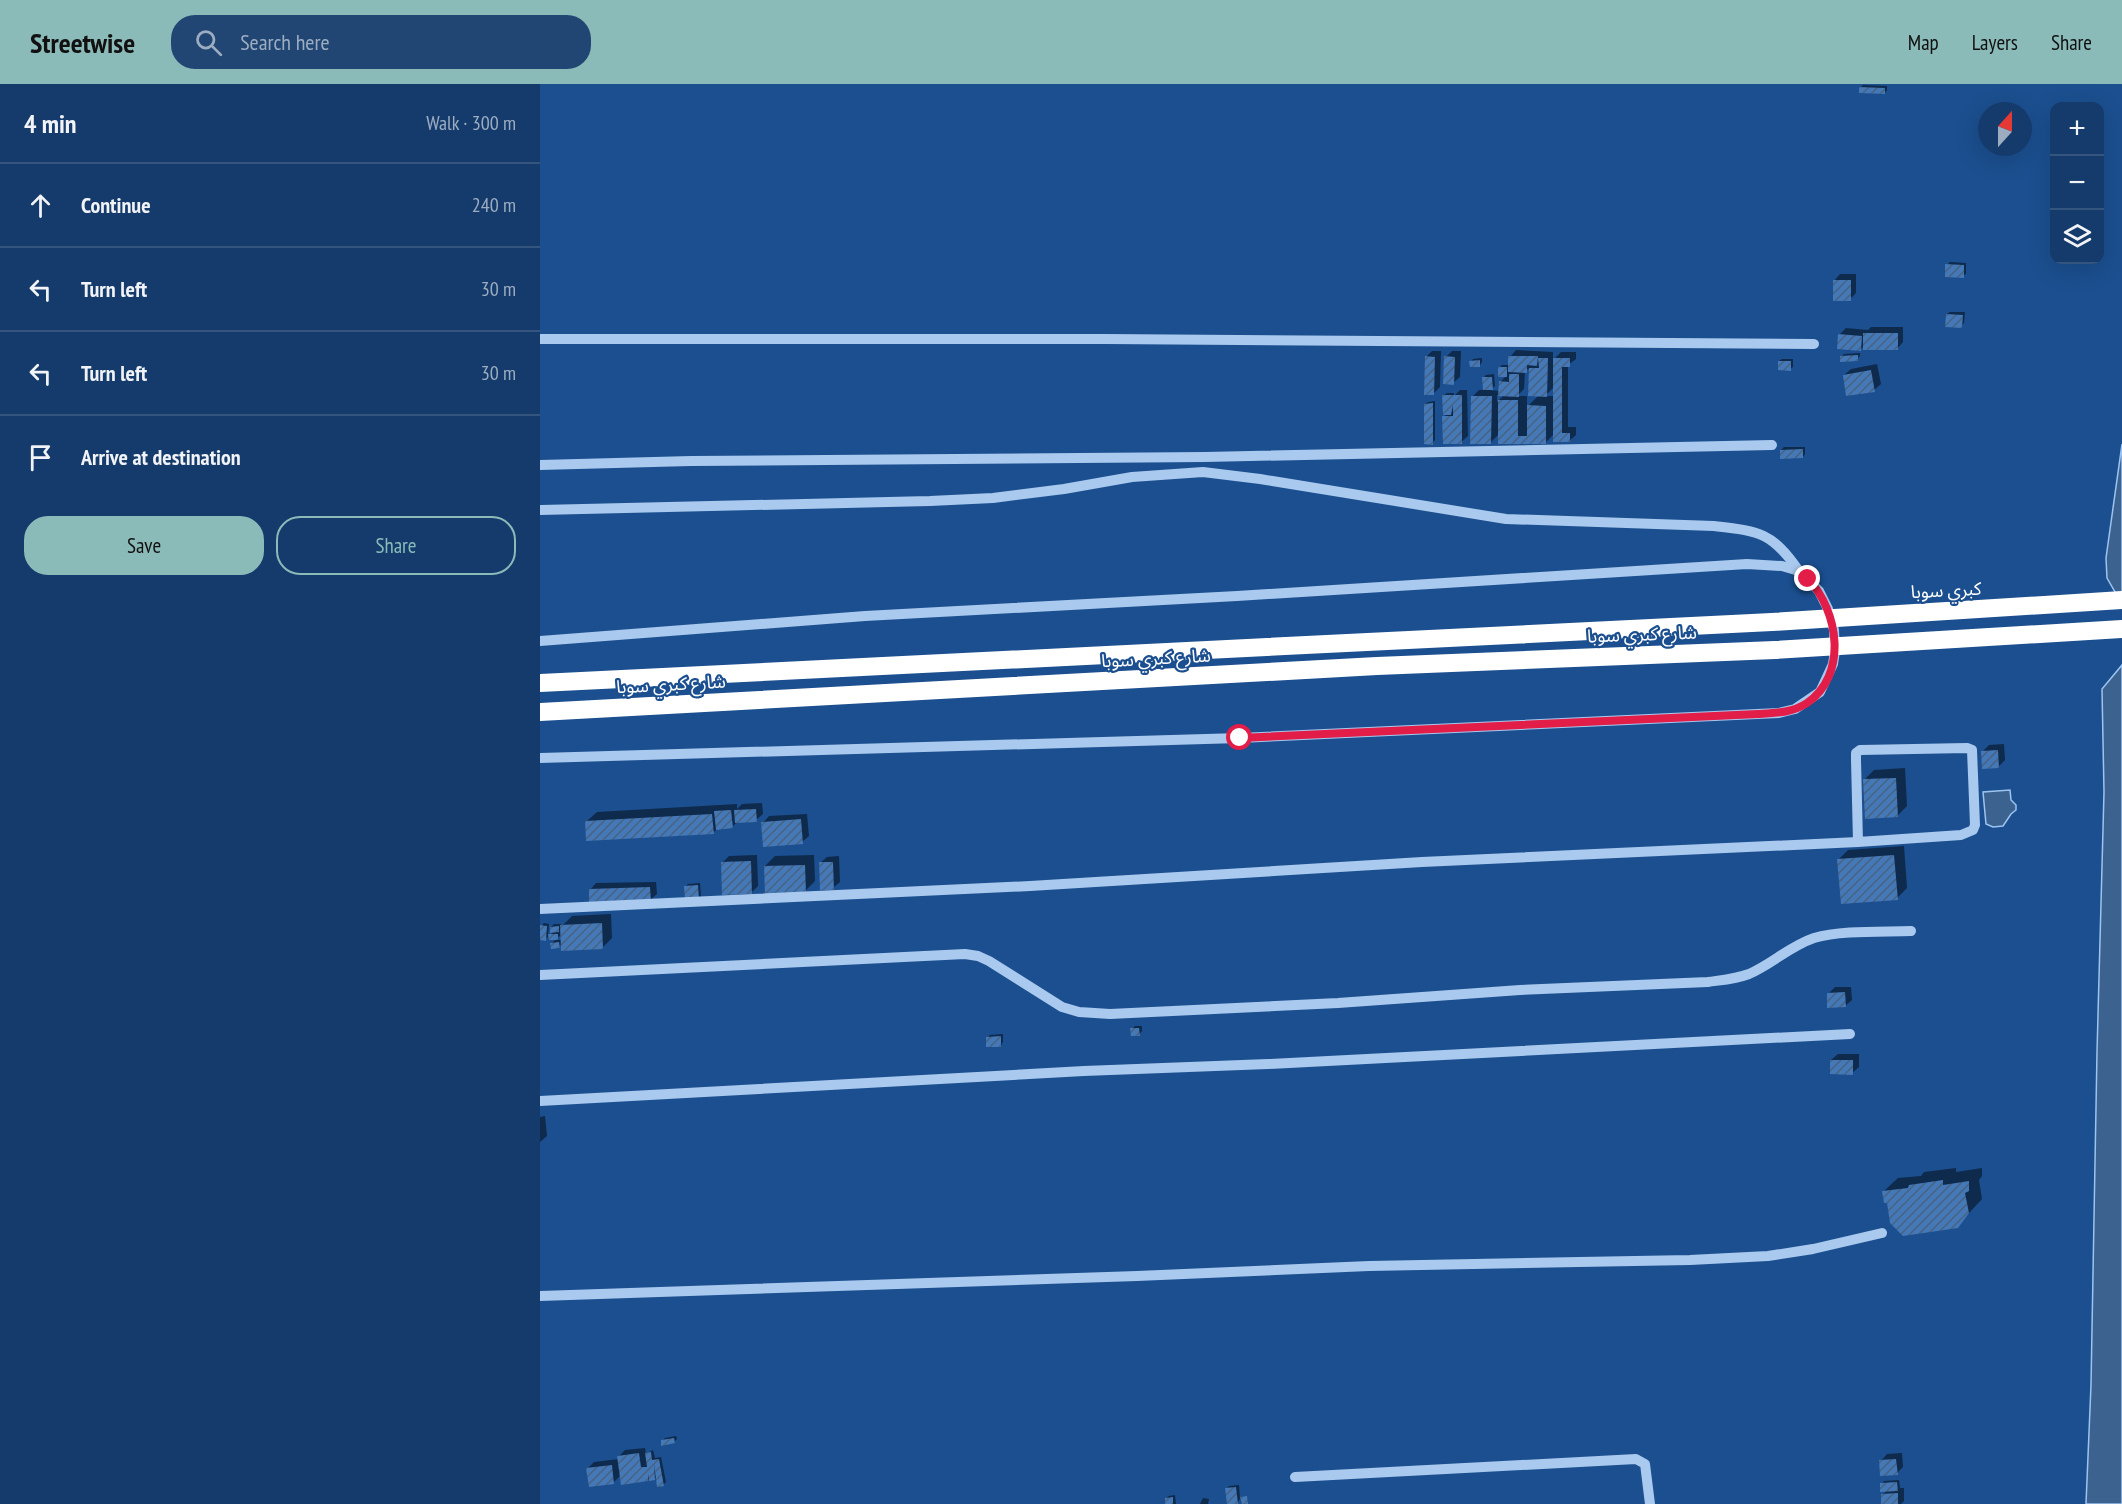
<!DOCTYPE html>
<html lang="en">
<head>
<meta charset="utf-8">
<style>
  :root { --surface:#143b6b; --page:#214673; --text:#f1f3f6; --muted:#9dadc1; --line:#33557e; --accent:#8bbbb9 }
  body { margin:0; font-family:"PT Sans Narrow","Noto Sans Arabic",sans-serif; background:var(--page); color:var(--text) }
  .controls { position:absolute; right:18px; top:18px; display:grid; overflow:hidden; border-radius:12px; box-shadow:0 6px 24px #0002 }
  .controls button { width:54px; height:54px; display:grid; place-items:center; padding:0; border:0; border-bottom:2px solid var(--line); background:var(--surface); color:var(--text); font:30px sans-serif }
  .compass { position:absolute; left:1438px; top:18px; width:54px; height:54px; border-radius:50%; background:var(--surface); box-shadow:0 6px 24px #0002; rotate:21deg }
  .stop { position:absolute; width:18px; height:18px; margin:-14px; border:4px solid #e11d48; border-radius:50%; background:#fff }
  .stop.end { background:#e11d48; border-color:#fff; box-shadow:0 2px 6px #0008 }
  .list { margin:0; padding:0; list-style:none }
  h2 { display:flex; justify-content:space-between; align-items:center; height:78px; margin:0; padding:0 24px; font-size:26px }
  h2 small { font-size:20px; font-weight:400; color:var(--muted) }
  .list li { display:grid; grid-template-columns:39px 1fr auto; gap:18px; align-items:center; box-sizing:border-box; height:84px; padding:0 24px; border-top:2px solid var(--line) }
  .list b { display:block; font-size:22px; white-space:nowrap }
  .list em { font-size:20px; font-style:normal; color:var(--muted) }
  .actions { display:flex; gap:12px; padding:18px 24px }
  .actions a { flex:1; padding:14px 0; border:2px solid var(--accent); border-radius:24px; text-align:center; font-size:21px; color:var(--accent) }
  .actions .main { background:var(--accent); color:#111 }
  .icon { flex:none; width:33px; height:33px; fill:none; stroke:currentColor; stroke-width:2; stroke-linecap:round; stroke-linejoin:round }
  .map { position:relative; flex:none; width:1582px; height:1420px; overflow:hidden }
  header { display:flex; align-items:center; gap:36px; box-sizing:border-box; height:84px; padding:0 30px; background:var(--accent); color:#111 }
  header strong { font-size:28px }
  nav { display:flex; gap:33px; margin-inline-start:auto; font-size:21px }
  .search { width:420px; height:54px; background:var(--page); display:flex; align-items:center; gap:15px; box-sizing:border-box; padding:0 21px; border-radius:24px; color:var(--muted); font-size:22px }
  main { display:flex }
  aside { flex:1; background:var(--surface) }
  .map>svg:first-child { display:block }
  .water { fill:#3c6290; stroke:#9cc4f0; stroke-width:1.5 }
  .shadow { fill:#0007; fill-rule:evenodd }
  .building { fill:url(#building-hatch) }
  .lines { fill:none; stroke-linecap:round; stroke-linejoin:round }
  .minor { stroke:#a9c9ee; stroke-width:10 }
  .highway { stroke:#fff; stroke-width:18 }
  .highway-bridge { stroke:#fff; stroke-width:18 }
  .route { stroke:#e11d48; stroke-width:8 }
  .labels { text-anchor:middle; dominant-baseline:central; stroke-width:4.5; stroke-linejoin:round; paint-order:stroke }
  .street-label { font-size:18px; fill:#fff; stroke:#1b4f8f }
</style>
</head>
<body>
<header>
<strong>Streetwise</strong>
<div class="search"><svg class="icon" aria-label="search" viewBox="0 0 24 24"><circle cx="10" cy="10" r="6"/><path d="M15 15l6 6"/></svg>Search here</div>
<nav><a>Map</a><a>Layers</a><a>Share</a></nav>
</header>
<main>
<aside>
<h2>4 min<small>Walk · 300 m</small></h2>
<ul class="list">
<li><svg class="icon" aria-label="ahead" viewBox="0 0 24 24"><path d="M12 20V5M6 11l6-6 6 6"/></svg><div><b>Continue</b></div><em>240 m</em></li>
<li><svg class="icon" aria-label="left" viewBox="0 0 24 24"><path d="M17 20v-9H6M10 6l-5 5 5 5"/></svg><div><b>Turn left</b></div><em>30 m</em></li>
<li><svg class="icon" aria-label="left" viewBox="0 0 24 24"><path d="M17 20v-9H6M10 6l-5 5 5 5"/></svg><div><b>Turn left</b></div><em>30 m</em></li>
<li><svg class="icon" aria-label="arrive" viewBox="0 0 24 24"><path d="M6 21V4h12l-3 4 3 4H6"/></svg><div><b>Arrive at destination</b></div></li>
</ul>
<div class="actions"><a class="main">Save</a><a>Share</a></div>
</aside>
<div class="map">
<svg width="1582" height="1420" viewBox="0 0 1582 1420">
  <defs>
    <pattern id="building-hatch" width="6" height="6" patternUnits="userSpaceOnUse" patternTransform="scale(1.5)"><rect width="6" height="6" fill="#4478b7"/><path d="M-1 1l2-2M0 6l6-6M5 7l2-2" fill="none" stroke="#486282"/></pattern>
  </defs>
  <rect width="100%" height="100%" fill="#1b4f8f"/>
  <path class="water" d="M1582,360v160l-15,-26 -1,-20z
    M1582,581v839h-36l5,-119 6,-333 7,-260 -2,-103z
    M1470,706l1,10 5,5v5l-5,4 -8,12 -10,1 -7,-3 -3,-32z"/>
  <path class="shadow" d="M1323,1l24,1v4l-2,3 -25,-5z
    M1410,178l16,1v11l-3,2 -16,-11z
    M1300,190h16v19l-6,6 -16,-18z
    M1410,228h15l-1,11 -3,3 -14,-12z
    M1331,243h32v15l-6,7 -32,-4 -5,5 -21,-15 7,-7 22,2z
    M976,266l37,2v8l8,-8h15v7l-8,6v62h8v8l-7,6 -14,-8 -10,10 -46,-9 -9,9 -17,-47 6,-6h5l-1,-12 3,-3 8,-1 1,12 -5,4 10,1v-9l7,-7 -8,-7 3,-3h8v-8zM990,284v27h9l-12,12v-11h-10l7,-7 1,-18zM1014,303v9h-9zM957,311h7l-7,7z
    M892,267h9l-1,36 -7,7 -7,-37z
    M912,267h9l-1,26 -7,6 -7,-26z
    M1320,269v3l-3,3 -16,-2 3,-3z
    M942,274v4l-2,3 -9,-3 2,-3z
    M1242,275h11v8l-3,2 -11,-8z
    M1337,280l4,20 -7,6 -30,-15 7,-6z
    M920,306h7l1,46 -7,6 -17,-25 3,-3 -3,-19 3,-2h7v3z
    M895,317v39l-3,3 -7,-39 3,-2z
    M1244,363h21v7l-2,3 -22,-7z
    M1464,660l1,16 -7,7 -15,-16 6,-6z
    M1365,684l2,38 -10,10 -33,-36 10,-10z
    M222,719l1,11 -7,6 -19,2 -5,5 -14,1 -5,5 -126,-12 10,-9 140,-8v5l5,-5z
    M267,730l2,22 -7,6 -39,-19 6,-7z
    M1364,762l3,42 -10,10 -59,-38 10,-10z
    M217,771l1,31 -6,6 -30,-29 7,-7z
    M274,771l1,26 -10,10 -40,-25 10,-10z
    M299,772l1,26 -7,6 -13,-25 7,-6z
    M116,798l1,12 -7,6 -60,-10 6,-7z
    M160,799l1,13 -3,2 -13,-11 3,-3z
    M71,830l1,24 -10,10 -39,-5 -4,3 -7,-3 4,-4 -6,-4 4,-4 -3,-4 3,-3h7v3l11,-11zM22,850v6h-7z
    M4,839l5,1 -1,13 -3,2h-5l1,-13z
    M1295,903h16l1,13 -7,6 -17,-12z
    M595,942h7v5l-3,3 -7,-5z
    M463,950v8l-2,3 -14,-7 3,-3z
    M1298,970h21v13l-7,6 -21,-13z
    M5,1032l2,20 -7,6v-25z
    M1416,1084v4l26,-4v8l-3,4 3,19 -25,27 -69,-25 -4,-10 14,-13 23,-2 3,-4z
    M136,1352l1,3 -3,3 -12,-1 3,-3z
    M105,1364l1,6 7,-4 2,8 6,-1 5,25 -3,3 -6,-7h-7l-2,2 -27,-5 -8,8 -25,-15 6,-6 25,-3v-3l6,-6z
    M1362,1369l1,14 -6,6 -16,-12 6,-7z
    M1359,1396l1,8h4v13l-3,3h-18l-1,-9 5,-4 -6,-7 3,-3z
    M699,1401l1,14 -2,3 -12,-13 3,-3z
    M635,1411l1,9h-10v-6l3,-2z
    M663,1414l6,1 -1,5h-8z"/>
  <path class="building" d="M1319,3l26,1v6l-26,-1z
    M1405,180l19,1v13l-19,-1z
    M1293,196h18v21h-18z
    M1406,230l17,1 -1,13 -17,-1z
    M1323,249h35v17h-35z
    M1298,250l24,2 -1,15 -24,-2z
    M1318,271v6l-18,1v-6z
    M885,272l10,1 -1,38h-10z
    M904,272l11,1 -1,28 -11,-1z
    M968,272h30l-1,10 -10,-1v8l-19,-1z
    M998,274h10l-1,39 -19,-1 1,-28h10z
    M1013,274h17v9h-8v66h8v9h-17z
    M940,276v7h-10l-1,-6z
    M1238,277h13v10l-13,-1z
    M958,283h9v10h-9z
    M1331,286l4,22 -29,4 -3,-21z
    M969,290h10v23l-21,-1 1,-15 10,1z
    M942,293h10l1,13h-10z
    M902,311h20v49h-19l-1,-28h11v-11l-2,10h-8z
    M931,312h21l-1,48h-21z
    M958,316h20v36h9v-31l19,1v38h-48z
    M893,319v42l-9,-1v-40z
    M1263,365v9l-23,1v-9z
    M1458,666l1,18 -17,1 -1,-18z
    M1356,694l2,39 -33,2 -2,-40z
    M216,725l1,13 -22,1 -1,-13z
    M191,726l2,18 -17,2 -2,-19z
    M172,730l2,20 -128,7 -1,-20z
    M261,735l2,25 -40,3 -2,-25z
    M1354,771l4,45 -57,4 -4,-45z
    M211,777l1,33 -30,1 -1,-33z
    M279,778h14l1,28h-14z
    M265,781l1,28 -41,1 -1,-28z
    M158,801l1,15h-14l-1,-14z
    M110,803l1,15 -62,2v-15z
    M62,839l1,26 -42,2 -1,-26z
    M0,841l7,1 -1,15 -6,-1z
    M19,842v6l-9,1v-6z
    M8,850h10v6h-9z
    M19,858l1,6 -9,1 -1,-6z
    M1305,908l1,15 -19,1v-15z
    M590,944h9l1,8h-9z
    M461,952v11h-15v-10z
    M1290,976h23v15l-23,-1z
    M1403,1096v5l26,-4v10l-4,2 4,20 -11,15 -55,8 -13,-13 -3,-20h-3l-2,-12 26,-3 1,-3z
    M134,1354l1,5 -14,3v-6z
    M111,1368l1,8 7,-1 5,27 -7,1 -3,-23 1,16 -6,1 -1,-7v7l-27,4 -4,-29 22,-3 2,14h6l-2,-14z
    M1356,1375l2,16 -18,1 -1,-16z
    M72,1381l2,19 -25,3 -3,-19z
    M1357,1398l1,9 -18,1v-9z
    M696,1403l2,17h-11l-2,-16z
    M1358,1409v11h-17v-10z
    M707,1412l1,8h-6l-2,-7z
    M633,1413v7h-8v-6z"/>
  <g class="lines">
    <path class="minor" d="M0,255h566l708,5
      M0,381l151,-4 514,-4 567,-12
      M0,426l390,-9 63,-3 71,-9 68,-12 71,-5 57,7 246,40 208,7c45,5 58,6 85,45
      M0,557l325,-25 372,-20 510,-32 35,2 17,5 20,20 9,18 6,21 1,21 -2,13 -13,28 -25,17 -16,4 -539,25 -700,20
      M0,825l490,-23 392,-24 436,-20 103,-7 12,-5 2,-5 -3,-75 -5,-2 -107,2 -4,3v7l2,82
      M0,891l425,-21 13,2 11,5 73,46 17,5 31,2 228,-11 182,-13 188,-8c14,-2 28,-3 41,-8 23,-10 41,-28 65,-36 27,-8 68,-6 97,-7
      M0,1017l544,-30 184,-7 582,-30
      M0,1212l597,-20 232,-10 321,-6 78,-4 45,-7 69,-16
      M755,1393l341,-18 9,5 5,40"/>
    <path class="highway" d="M0,599l1232,-61
      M0,628l837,-46 398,-16"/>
    <path class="highway-bridge" d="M1232,538l350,-22
      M1235,566l347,-21"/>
  </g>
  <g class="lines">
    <path class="route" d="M700,654l518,-24c17,-1 34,-1 49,-11 41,-28 32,-92 1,-124"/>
  </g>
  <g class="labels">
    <g class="street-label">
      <text transform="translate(1406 506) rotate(-3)">كبري سوبا</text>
      <text transform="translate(1102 550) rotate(-2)">شارع كبري سوبا</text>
      <text transform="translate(616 574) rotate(-3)">شارع كبري سوبا</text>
      <text transform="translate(131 600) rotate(-3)">شارع كبري سوبا</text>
    </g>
  </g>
</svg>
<div class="controls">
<button>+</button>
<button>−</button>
<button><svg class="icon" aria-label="layers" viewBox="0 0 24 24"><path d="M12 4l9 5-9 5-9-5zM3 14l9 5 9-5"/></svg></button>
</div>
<svg class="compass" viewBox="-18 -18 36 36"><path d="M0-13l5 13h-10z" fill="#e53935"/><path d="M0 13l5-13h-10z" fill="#9dadc1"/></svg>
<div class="stop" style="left:700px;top:654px"></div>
<div class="stop end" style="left:1268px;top:495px"></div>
</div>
</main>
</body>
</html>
